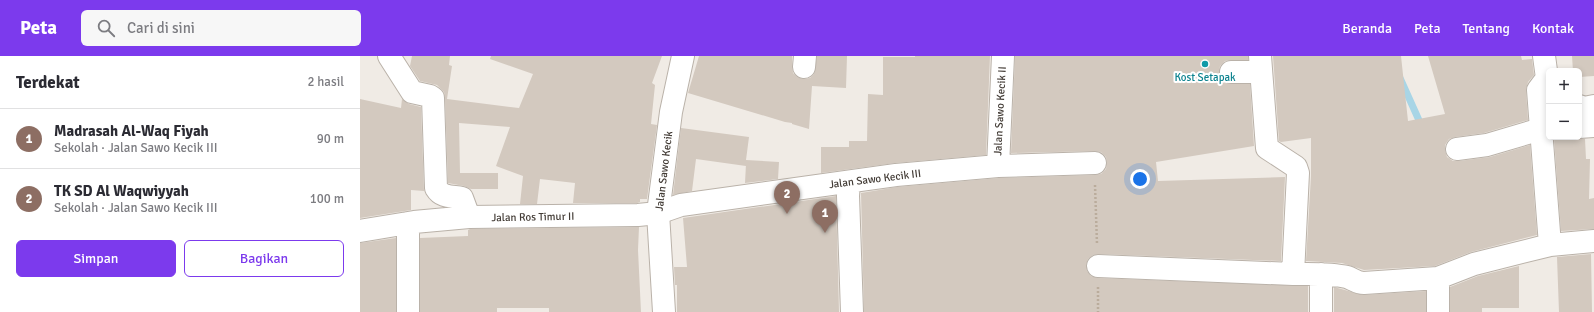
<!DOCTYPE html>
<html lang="id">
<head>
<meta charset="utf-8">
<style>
  :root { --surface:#fff; --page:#f7f7f7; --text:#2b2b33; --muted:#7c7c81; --line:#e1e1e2; --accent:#7c3aed }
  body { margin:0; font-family:Signika,sans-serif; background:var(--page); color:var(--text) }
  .controls { position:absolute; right:12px; top:12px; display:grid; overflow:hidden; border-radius:6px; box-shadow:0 2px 6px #0003 }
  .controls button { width:36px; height:36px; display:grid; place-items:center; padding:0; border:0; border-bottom:1px solid var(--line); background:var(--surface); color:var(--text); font:20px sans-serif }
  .you { position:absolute; left:780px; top:123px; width:14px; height:14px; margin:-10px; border:3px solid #fff; border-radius:50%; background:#1a73e8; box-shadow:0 0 0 6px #1a73e833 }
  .badge { display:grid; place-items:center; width:26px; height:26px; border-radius:50%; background:var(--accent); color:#fff; font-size:13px; font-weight:700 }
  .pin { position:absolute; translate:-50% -33px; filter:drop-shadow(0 1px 2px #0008) }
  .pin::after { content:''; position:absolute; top:21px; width:14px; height:12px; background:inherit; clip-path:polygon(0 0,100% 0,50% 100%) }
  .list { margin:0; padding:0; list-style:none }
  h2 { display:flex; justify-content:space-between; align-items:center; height:52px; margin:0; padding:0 16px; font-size:17px }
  h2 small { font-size:13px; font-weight:400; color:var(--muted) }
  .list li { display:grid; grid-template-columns:26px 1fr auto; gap:12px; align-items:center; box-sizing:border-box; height:60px; padding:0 16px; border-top:1px solid var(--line) }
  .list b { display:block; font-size:15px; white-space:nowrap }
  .list p { margin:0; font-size:13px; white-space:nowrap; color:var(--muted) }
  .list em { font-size:13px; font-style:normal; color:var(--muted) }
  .actions { display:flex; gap:8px; padding:12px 16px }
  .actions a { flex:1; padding:9px 0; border:1px solid var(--accent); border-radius:6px; text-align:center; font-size:14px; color:var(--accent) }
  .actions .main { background:var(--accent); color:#fff }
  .icon { flex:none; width:22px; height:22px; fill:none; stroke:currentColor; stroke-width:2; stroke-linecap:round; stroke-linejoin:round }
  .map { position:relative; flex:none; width:1234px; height:256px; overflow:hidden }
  header { display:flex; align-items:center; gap:24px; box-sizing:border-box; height:56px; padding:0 20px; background:var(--accent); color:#fff }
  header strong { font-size:19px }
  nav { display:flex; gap:22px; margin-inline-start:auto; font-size:14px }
  .search { width:280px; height:36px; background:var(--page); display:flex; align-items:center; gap:10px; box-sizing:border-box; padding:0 14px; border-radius:6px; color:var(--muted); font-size:15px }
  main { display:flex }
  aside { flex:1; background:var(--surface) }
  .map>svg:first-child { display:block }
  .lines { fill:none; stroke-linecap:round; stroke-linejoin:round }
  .stream { stroke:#a8d5e6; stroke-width:7 }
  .building { fill:#d3c9bf }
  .minor-casing { stroke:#bab2a9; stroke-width:24 }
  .tertiary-casing { stroke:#bab2a9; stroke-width:24 }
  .path { stroke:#baac9c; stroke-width:2.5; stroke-dasharray:2 2; stroke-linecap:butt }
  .minor { stroke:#fff; stroke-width:22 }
  .tertiary { stroke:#fff; stroke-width:22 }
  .culture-dot { fill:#0f9aa8; stroke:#fff; stroke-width:1.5 }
  .labels { text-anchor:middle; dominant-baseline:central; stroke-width:4; stroke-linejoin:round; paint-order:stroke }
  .culture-label { font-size:11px; fill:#0d838f; stroke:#fff }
  .street-label { font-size:11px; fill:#423b35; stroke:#fff }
</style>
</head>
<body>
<header>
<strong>Peta</strong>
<div class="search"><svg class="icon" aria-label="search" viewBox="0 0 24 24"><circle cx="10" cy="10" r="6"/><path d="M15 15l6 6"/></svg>Cari di sini</div>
<nav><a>Beranda</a><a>Peta</a><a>Tentang</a><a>Kontak</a></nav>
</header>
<main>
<aside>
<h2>Terdekat<small>2 hasil</small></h2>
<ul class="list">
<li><span class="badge" style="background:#8d6e63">1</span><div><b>Madrasah Al-Waq Fiyah</b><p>Sekolah · Jalan Sawo Kecik III</p></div><em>90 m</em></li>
<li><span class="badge" style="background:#8d6e63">2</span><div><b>TK SD Al Waqwiyyah</b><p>Sekolah · Jalan Sawo Kecik III</p></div><em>100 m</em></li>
</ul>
<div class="actions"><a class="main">Simpan</a><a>Bagikan</a></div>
</aside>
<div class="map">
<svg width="1234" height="256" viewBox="0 0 1234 256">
  <rect width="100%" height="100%" fill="#f0ebe5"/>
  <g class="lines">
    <path class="stream" d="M1040,22l22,49"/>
  </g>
  <path class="building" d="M52,0h38l-1,9 3,1 -5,33 72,9 14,-34 -43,-15 1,-3h171l-10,27 3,2 -4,39 6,1 -10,74h-7v3l-3,1h-64l2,-20 -35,-4 -3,25h-17l3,-28 -27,-10 14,-39 -51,-4 1,50h38v16h-27l-7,-3 -16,-3 -3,-85 -1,-6 -7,-7 -17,-4 -10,-15z
    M339,0h93v10l1,7 4,4 6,2 7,-1 4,-4 3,-18h30l-1,32 -34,-2 -3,43 -17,-5v-1l-7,-1 -97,-29z
    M555,0h75l-4,99 -91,8 -74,10v-26h28v-6h18l1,-47 15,1v-38h32z
    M655,0h233v4h-17l-6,1 -5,5 -1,6 1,7 5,4 6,1h19l4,62 -98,16 2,19 127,-4 -4,84 -182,-7 -6,1 -5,4 -2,6 1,6 4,5 6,2 211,8v26h-444l-3,-119 36,-6 102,-9 96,-3 6,-1 5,-5 1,-6 -1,-6 -5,-5 -6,-1 -84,2z
    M913,0h128l7,65 37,-7 -17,-58h93l1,4 10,-1 2,16 -6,7 -2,9 2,29 -44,13 -29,4 -6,2 -4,6v5l2,7 6,4h6l31,-4 40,-12 7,90 -66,17 -36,14 -71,4 -22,-7 -36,-2 5,-85v-38l-30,4 -2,-1z
    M1212,0h22v20l-15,1v-6h-6z
    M0,43l41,9 1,-9 7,5 12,3 3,84 -13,-1v20l-51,8z
    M321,72l68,9 -3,23 33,2 -1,17 -33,4 1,-19v2l-50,-7 -4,32 -19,4z
    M1197,81l28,2 1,20h4l-1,40 5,-1v31l-33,2 -7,-92z
    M476,140l3,116h-162v-27h-2l-1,-18h13l-4,-49z
    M279,171l-1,23 3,62h-92v-4h-52v4h-77v-74l48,-2v-6l2,-1z
    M36,182v74h-36v-69z
    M1231,198l1,58h-33l-2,-55z
    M1159,210v42h-37v4h-32v-25l28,-11z
    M974,231l29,8 63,-4v21h-92z"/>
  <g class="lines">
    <g class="minor-casing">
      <path id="minor" d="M29,0l23,36 18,4 3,2 3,90c6,10 16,8 26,10l7,19
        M900,0l7,92 29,19 2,6 -5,101
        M1184,0l3,22 -9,12 12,155
        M444,11l1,-11
        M871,16h30
        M1219,50l5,2 10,-2
        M1219,71l15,-1
        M1097,93l30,-4 54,-16 8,-1
        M638,110l5,-110
        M489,126l-1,14 4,116
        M48,167v89
        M0,175l54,-9 55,-5 169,-2 20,-2 23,-8 215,-30 102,-9 97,-3
        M738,210l195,8c18,0 37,-1 54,3 6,2 10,6 17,6l74,-5 36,-14 76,-19 44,-4
        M961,218v38
        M1078,222v34"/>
    </g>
    <g class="tertiary-casing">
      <path id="tertiary" d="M304,256l-6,-99 13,-101 12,-56"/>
    </g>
    <path class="path" d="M735,129l2,59
      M738,231v25"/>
    <use href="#minor" class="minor"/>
    <use href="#tertiary" class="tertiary"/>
  </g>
  <circle class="culture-dot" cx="845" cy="8" r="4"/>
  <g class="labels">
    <g class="culture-label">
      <text x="845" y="21">Kost Setapak</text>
    </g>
    <g class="street-label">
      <text transform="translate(640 55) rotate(-87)">Jalan Sawo Kecik II</text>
      <text transform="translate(304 115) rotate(-83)">Jalan Sawo Kecik</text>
      <text transform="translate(515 123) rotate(-7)">Jalan Sawo Kecik III</text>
      <text transform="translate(173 161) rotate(-1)">Jalan Ros Timur II</text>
    </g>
  </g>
</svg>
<div class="controls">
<button>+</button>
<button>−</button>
</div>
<div class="you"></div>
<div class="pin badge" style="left:465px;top:177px;background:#8d6e63">1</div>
<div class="pin badge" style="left:427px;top:158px;background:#8d6e63">2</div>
</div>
</main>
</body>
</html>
